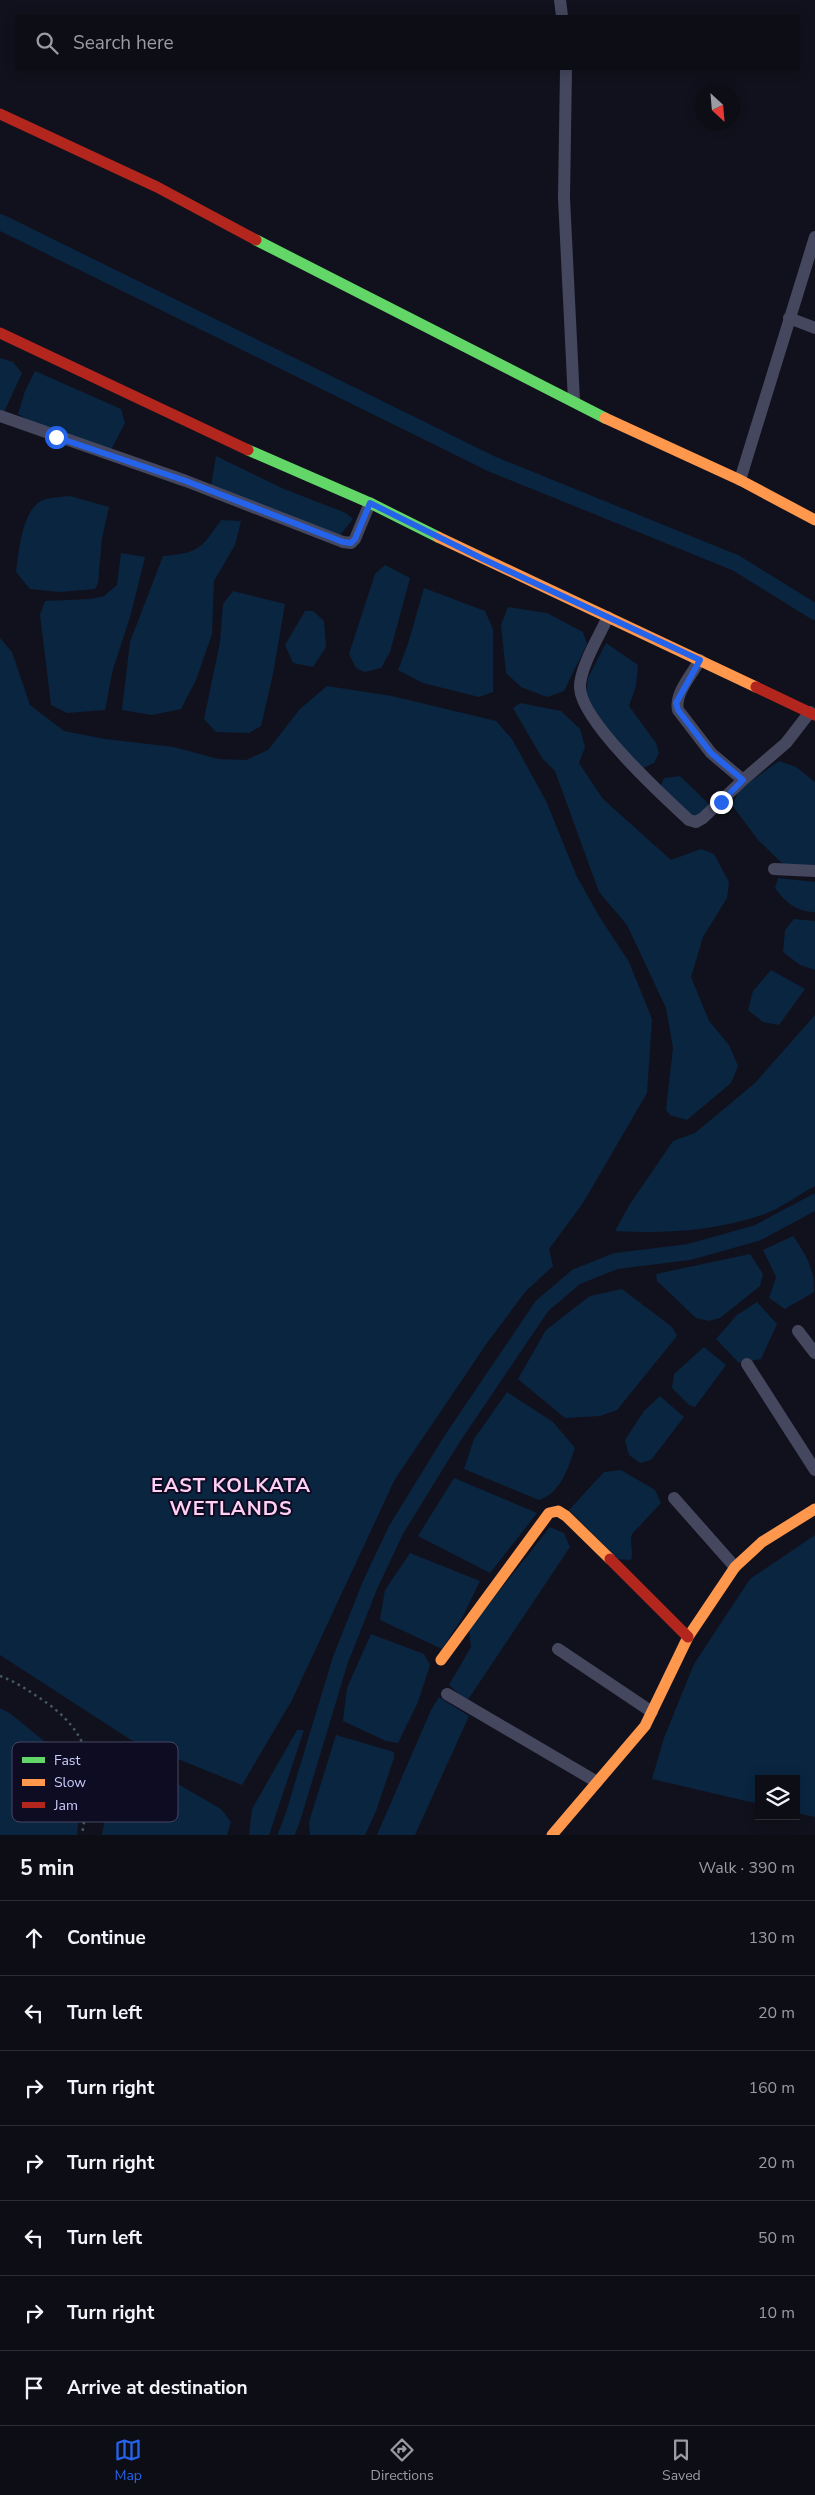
<!DOCTYPE html>
<html lang="en">
<head>
<meta charset="utf-8">
<style>
  :root { --surface:#0d0d16; --page:#1b1b23; --text:#f1f3f6; --muted:#9a9ca1; --line:#2d2d35; --accent:#2563eb }
  body { margin:0; font-family:"Nunito Sans",sans-serif; background:var(--page); color:var(--text) }
  .controls { position:absolute; right:15px; bottom:15px; display:grid; overflow:hidden; border-radius:0px; box-shadow:0 2px 12px #0003 }
  .controls button { width:45px; height:45px; display:grid; place-items:center; padding:0; border:0; border-bottom:1px solid var(--line); background:var(--surface); color:var(--text); font:25px sans-serif }
  .compass { position:absolute; left:695px; top:85px; width:45px; height:45px; border-radius:50%; background:var(--surface); box-shadow:0 2px 12px #0003; rotate:154deg }
  .stop { position:absolute; width:15px; height:15px; margin:-11px; border:4px solid #2563eb; border-radius:50%; background:#fff }
  .stop.end { background:#2563eb; border-color:#fff; box-shadow:0 1px 5px #0008 }
  .list { margin:0; padding:0; list-style:none }
  h2 { display:flex; justify-content:space-between; align-items:center; height:65px; margin:0; padding:0 20px; font-size:21px }
  h2 small { font-size:16px; font-weight:400; color:var(--muted) }
  .list li { display:grid; grid-template-columns:32px 1fr auto; gap:15px; align-items:center; box-sizing:border-box; height:75px; padding:0 20px; border-top:1px solid var(--line) }
  .list b { display:block; font-size:19px; white-space:nowrap }
  .list em { font-size:16px; font-style:normal; color:var(--muted) }
  .icon { flex:none; width:28px; height:28px; fill:none; stroke:currentColor; stroke-width:2; stroke-linecap:round; stroke-linejoin:round }
  .map { position:relative; flex:none; width:815px; height:1835px; overflow:hidden }
  .search { position:absolute; background:var(--surface); box-shadow:0 2px 12px #0003; left:15px; right:15px; top:15px; height:55px; display:flex; align-items:center; gap:12px; box-sizing:border-box; padding:0 18px; border-radius:0px; color:var(--muted); font-size:19px }
  .sheet { height:590px; background:var(--surface) }
  nav { display:flex; justify-content:space-around; align-items:center; box-sizing:border-box; height:70px; border-top:1px solid var(--line); background:var(--surface); font-size:14px; color:var(--muted) }
  nav a { display:grid; justify-items:center; gap:2px }
  nav .on { color:var(--accent) }
  .map>svg:first-child { display:block }
  .water { fill:#0a2540 }
  .lines { fill:none; stroke-linecap:round; stroke-linejoin:round }
  .canal { stroke:#0a2540; stroke-width:16 }
  .path { stroke:#455862; stroke-width:2.5; stroke-dasharray:2.5 4; stroke-linecap:butt }
  .street { stroke:#45475e; stroke-width:12 }
  .fast { stroke:#63d668; stroke-width:11 }
  .slow { stroke:#ff974d; stroke-width:11 }
  .jam { stroke:#b3261e; stroke-width:11 }
  .route { stroke:#2563eb; stroke-width:6 }
  .labels { text-anchor:middle; dominant-baseline:central; stroke-width:4; stroke-linejoin:round; paint-order:stroke }
  .district-label { font-size:20px; font-weight:bold; letter-spacing:1px; fill:#ffcff4; stroke:#0d0c22 }
  .key { fill:#0d0c22; stroke:#474664; stroke-width:1 }
  .key-label { font-size:14px; fill:#cdceff }
</style>
</head>
<body>
<div class="map">
<svg width="815" height="1835" viewBox="0 0 815 1835">
  <rect width="100%" height="100%" fill="#11111d"/>
  <path class="water" d="M0,358l13,4 9,11 -18,39 -4,-1z
    M35,371l86,38 4,14 -15,29 -61,-20 -31,-18 7,-23z
    M216,456l68,33 62,24 7,6 -13,16 -129,-49z
    M70,496l39,11 -7,31 -4,45 -3,6 -36,3 -29,-3 -14,-17c3,-20 6,-67 30,-73 8,-2 16,-2 24,-3z
    M221,520l20,1 -6,24 -21,36 -2,53 -16,46 -15,29 -29,6 -30,-5 8,-68 33,-86c36,-3 38,-7 58,-36z
    M121,553l24,4 -15,60 -17,52 -8,41 -38,3 -16,-8 -11,-90 5,-14 46,-2 13,-3 13,-11z
    M385,565l25,13 -20,74 -9,16 -16,4 -9,-4 -7,-14 26,-80z
    M424,588l61,23 8,18v63l-14,5 -56,-14 -25,-13 10,-26z
    M233,591l52,13 -12,70 -12,52 -12,7 -33,-1 -12,-13 16,-77 3,-38z
    M508,607l39,6 36,19 4,12 -23,47 -17,6 -26,-10 -15,-14 -5,-48z
    M305,611h8l11,10 2,26 -13,20 -20,-4 -8,-18z
    M0,638l12,14 18,53 34,26 41,8 69,8 44,12 28,1 22,-10 32,-41 27,-23 65,10 104,25 16,18 34,62 31,76 22,39 30,46 23,57 -5,74 -64,110 -34,46 4,17 -28,26 -38,51 -92,136 -103,221 -50,85 -111,-45 -131,-85z
    M606,643l32,22 -2,21 -7,20 27,37 3,10 -5,10 -11,5 -33,-33 -25,-35 3,-22z
    M520,703l41,8 19,18 5,18 -6,16 24,36 68,61 30,-11 13,5 15,28 -2,16 -24,39 -12,40 18,44 20,24 9,21 -7,17 -44,37 -17,-5 -4,-5 7,-62 -7,-40 -39,-83 -28,-33 -44,-121 -13,-13 -29,-50z
    M779,761l17,6 19,15v87l-28,-1 -29,-28 -26,-35 8,-16z
    M680,776l30,29 -13,15 -37,-33 4,-9z
    M778,878l37,4v30c-18,0 -30,-10 -40,-24z
    M794,919l21,2v49l-15,-5 -17,-13 2,-22z
    M771,970l34,19 -26,36 -16,-3 -15,-12 5,-19z
    M815,1015v171c-17,9 -35,23 -53,29 -48,16 -98,19 -147,16l15,-27 43,-63 22,-8 60,-50z
    M793,1236c12,17 22,33 21,56l-29,17 -16,-11 7,-21 -13,-27z
    M750,1254l13,20 -3,12 -40,32 -11,3 -13,-3 -39,-37 -1,-7z
    M622,1289l50,38 5,9 -60,74 -17,6 -35,2 -47,-39 28,-49 44,-34z
    M757,1302l20,22 -16,35 -22,4 -23,-24 21,-24z
    M704,1347l22,18 -31,42 -6,-2 -17,-17 2,-14z
    M507,1392l46,30 22,26c-7,20 -14,45 -36,52l-75,-31 10,-30z
    M660,1396l24,21 -33,43 -11,3 -11,-8 -4,-15 19,-29z
    M621,1470l34,20 6,13 -29,31c-3,10 2,16 -1,26l-13,-1 -49,-49 35,-38z
    M454,1478l83,35 -47,60 -72,-37z
    M550,1527l14,6 6,14 -103,154 -18,-16 22,-38 -2,-18z
    M815,1535v282l-19,-4v-34h-37v25l-107,-25 12,-41 30,-74 56,-85z
    M410,1553l70,28 -18,37 -20,31 -62,-29 5,-30z
    M371,1634l53,20 6,11 -12,37 -20,41 -12,-2 -43,-20 4,-33z
    M439,1697l30,19 -54,119h-38l54,-125z
    M0,1708l11,6 72,59 -6,62h-77z
    M297,1730h7l-35,105h-20l3,-26z
    M336,1735l58,17v6l-18,53 -11,24h-55l-1,-13z
    M128,1769l31,4 62,36 10,13 -4,13h-125l9,-49z"/>
  <g class="lines">
    <path class="canal" d="M0,222l492,242 244,99 79,49
      M286,1835l7,-18 47,-156 30,-76 26,-55 56,-91 90,-133 34,-29 40,-16 73,-9 68,-19 58,-31"/>
    <path class="path" d="M0,1676c17,6 32,17 47,27 53,39 44,74 35,132"/>
    <path class="street" d="M560,0l2,16
      M566,69l-2,129 10,203
      M789,318l26,10
      M0,416l186,65 157,61 8,1 4,-4 15,-36
      M740,480l75,-243
      M608,617c-8,17 -29,52 -28,71 2,34 83,108 109,132l7,2 7,-4 40,-38 43,-37 24,-31
      M700,660c-8,14 -26,34 -22,50l33,43 32,27
      M774,869l41,2
      M798,1331l17,22
      M747,1364l68,106
      M674,1498l61,69
      M558,1649l94,63
      M447,1694l150,88"/>
    <path class="fast" d="M256,240l349,178
      M248,450l122,53 68,34"/>
    <path class="slow" d="M605,418l135,62 75,40
      M438,537l318,150
      M441,1660l108,-147 9,-2 8,5 44,43
      M552,1835l93,-109 43,-89 47,-70 27,-25 53,-33"/>
    <path class="jam" d="M0,114l157,73 99,53
      M0,333l248,117
      M756,687l59,28
      M610,1559l78,78"/>
  </g>
  <g class="lines">
    <path class="route" d="M56,437l130,44 157,61 8,1 4,-4 15,-36 113,56 217,101 -24,43 2,7 33,43 32,27 -22,22"/>
  </g>
  <g class="labels">
    <g class="district-label">
      <text x="231" y="1485">EAST KOLKATA<tspan x="231" dy="23">WETLANDS</tspan></text>
    </g>
  </g>
  <rect x="12" y="1742" width="166" height="80" rx="8" class="key"/>
  <rect x="22" y="1757" width="23" height="6" fill="#63d668"/>
  <rect x="22" y="1779" width="23" height="7" fill="#ff974d"/>
  <rect x="22" y="1802" width="23" height="6" fill="#b3261e"/>
  <g class="key-label">
    <text x="54" y="1765">Fast</text>
    <text x="54" y="1787">Slow</text>
    <text x="54" y="1810">Jam</text>
  </g>
</svg>
<div class="controls">
<button><svg class="icon" aria-label="layers" viewBox="0 0 24 24"><path d="M12 4l9 5-9 5-9-5zM3 14l9 5 9-5"/></svg></button>
</div>
<svg class="compass" viewBox="-18 -18 36 36"><path d="M0-13l5 13h-10z" fill="#e53935"/><path d="M0 13l5-13h-10z" fill="#9a9ca1"/></svg>
<div class="stop" style="left:56px;top:437px"></div>
<div class="stop end" style="left:721px;top:802px"></div>
<div class="search"><svg class="icon" aria-label="search" viewBox="0 0 24 24"><circle cx="10" cy="10" r="6"/><path d="M15 15l6 6"/></svg>Search here</div>
</div>
<section class="sheet">
<h2>5 min<small>Walk · 390 m</small></h2>
<ul class="list">
<li><svg class="icon" aria-label="ahead" viewBox="0 0 24 24"><path d="M12 20V5M6 11l6-6 6 6"/></svg><div><b>Continue</b></div><em>130 m</em></li>
<li><svg class="icon" aria-label="left" viewBox="0 0 24 24"><path d="M17 20v-9H6M10 6l-5 5 5 5"/></svg><div><b>Turn left</b></div><em>20 m</em></li>
<li><svg class="icon" aria-label="right" viewBox="0 0 24 24"><path d="M7 20v-9h11M14 6l5 5-5 5"/></svg><div><b>Turn right</b></div><em>160 m</em></li>
<li><svg class="icon" aria-label="right" viewBox="0 0 24 24"><path d="M7 20v-9h11M14 6l5 5-5 5"/></svg><div><b>Turn right</b></div><em>20 m</em></li>
<li><svg class="icon" aria-label="left" viewBox="0 0 24 24"><path d="M17 20v-9H6M10 6l-5 5 5 5"/></svg><div><b>Turn left</b></div><em>50 m</em></li>
<li><svg class="icon" aria-label="right" viewBox="0 0 24 24"><path d="M7 20v-9h11M14 6l5 5-5 5"/></svg><div><b>Turn right</b></div><em>10 m</em></li>
<li><svg class="icon" aria-label="arrive" viewBox="0 0 24 24"><path d="M6 21V4h12l-3 4 3 4H6"/></svg><div><b>Arrive at destination</b></div></li>
</ul>
</section>
<nav>
<a class="on"><svg class="icon" aria-label="map" viewBox="0 0 24 24"><path d="M3 6l6-2 6 2 6-2v14l-6 2-6-2-6 2zM9 4v14M15 6v14"/></svg>Map</a>
<a><svg class="icon" aria-label="directions" viewBox="0 0 24 24"><path d="M12 3l9 9-9 9-9-9zM9 14v-3h6M13 9l2 2-2 2"/></svg>Directions</a>
<a><svg class="icon" aria-label="saved" viewBox="0 0 24 24"><path d="M7 4h10v16l-5-4-5 4z"/></svg>Saved</a>
</nav>
</body>
</html>
